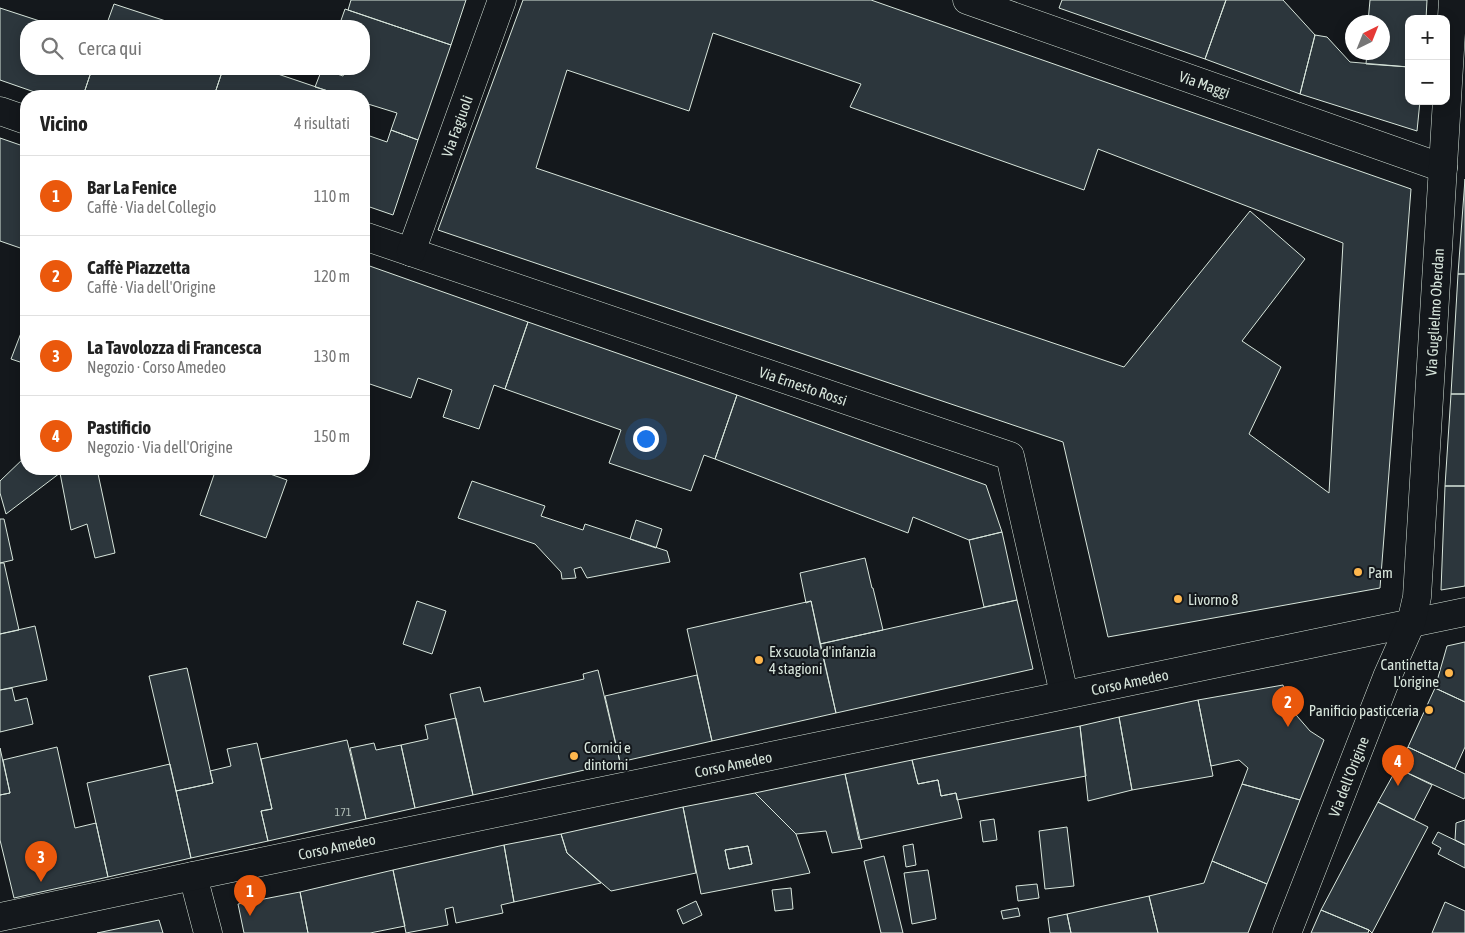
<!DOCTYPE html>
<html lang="it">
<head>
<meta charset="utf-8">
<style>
  :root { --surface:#fff; --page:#f6f6f6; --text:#222; --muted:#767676; --line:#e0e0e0; --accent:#ea580c }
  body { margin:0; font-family:"Asap Condensed",sans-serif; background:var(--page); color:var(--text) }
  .controls { position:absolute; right:15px; top:15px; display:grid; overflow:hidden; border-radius:10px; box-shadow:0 2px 12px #0003 }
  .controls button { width:45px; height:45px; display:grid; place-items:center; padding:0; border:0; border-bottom:1px solid var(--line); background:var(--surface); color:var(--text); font:25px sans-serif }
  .compass { position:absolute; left:1345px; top:15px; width:45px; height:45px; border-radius:50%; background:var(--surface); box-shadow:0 2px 12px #0003; rotate:43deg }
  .you { position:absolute; left:645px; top:438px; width:18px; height:18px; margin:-12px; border:4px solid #fff; border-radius:50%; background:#1a73e8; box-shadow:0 0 0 8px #1a73e833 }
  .badge { display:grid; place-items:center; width:32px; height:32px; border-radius:50%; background:var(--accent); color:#fff; font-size:16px; font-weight:700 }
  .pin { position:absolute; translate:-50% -41px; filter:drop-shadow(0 1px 2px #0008) }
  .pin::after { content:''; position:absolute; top:26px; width:18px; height:15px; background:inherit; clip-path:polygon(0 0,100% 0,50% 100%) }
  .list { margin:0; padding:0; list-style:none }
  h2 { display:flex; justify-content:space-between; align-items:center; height:65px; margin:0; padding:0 20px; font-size:21px }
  h2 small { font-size:16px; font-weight:400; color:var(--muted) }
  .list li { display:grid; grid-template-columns:32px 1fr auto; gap:15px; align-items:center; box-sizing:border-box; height:80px; padding:0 20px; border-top:1px solid var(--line) }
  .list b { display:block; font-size:19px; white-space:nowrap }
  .list p { margin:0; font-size:16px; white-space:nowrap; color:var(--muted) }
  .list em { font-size:16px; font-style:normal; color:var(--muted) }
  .icon { flex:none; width:28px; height:28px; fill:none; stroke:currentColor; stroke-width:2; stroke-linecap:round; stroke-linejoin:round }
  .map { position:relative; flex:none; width:1465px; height:933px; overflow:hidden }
  .search { position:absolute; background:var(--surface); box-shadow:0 2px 12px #0003; left:20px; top:20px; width:350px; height:55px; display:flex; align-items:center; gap:12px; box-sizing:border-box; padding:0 18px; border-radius:20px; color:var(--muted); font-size:19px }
  .panel { position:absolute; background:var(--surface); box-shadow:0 2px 12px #0003; left:20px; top:90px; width:350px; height:385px; border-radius:20px }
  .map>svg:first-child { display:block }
  .building { fill:#2c363c; stroke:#d8e6dc; fill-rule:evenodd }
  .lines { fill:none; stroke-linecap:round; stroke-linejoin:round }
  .street-casing { stroke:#d8e6dc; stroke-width:29 }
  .street { stroke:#14181c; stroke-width:28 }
  .poi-dot { fill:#ffb74d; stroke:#14181c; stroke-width:2 }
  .labels { text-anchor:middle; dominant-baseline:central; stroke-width:4; stroke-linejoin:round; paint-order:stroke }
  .number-label { font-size:12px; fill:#adbab4 }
  .street-label { font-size:15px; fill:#d8e6dc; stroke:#14181c }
  .poi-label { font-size:15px; fill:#d8e6dc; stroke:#14181c; text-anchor:start }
</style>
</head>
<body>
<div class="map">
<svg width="1465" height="933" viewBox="0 0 1465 933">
  <rect width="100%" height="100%" fill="#14181c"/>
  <path class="building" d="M351,0h115l-15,45 -103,-35z
    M523,0h348l540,189 -31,399 -272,49 -45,-195 -625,-212zM713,33l148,51 -11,23 234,83 14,-41 245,94 -14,250 -80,-59 32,-67 -39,-26 63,-82 -55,-48 -126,156 -588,-199 31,-98 122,41z
    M1062,0h164l-21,59 -146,-51z
    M1226,0h57l32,35 -15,59 -95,-35z
    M1370,0h57l-1,19h-17v48l-43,-3 1,-12h15v-30h-14z
    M114,4l67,22h-75z
    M0,8l55,18h-29v43h66l-9,27h-37l-46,-16z
    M345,9l106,36 -33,95 -27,-10 6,-17 -29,-9 -4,13v-21h-34l1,-4 -16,-5 7,-18 21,7 3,-7h18v-43h-25z
    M1315,35l12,2 23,25 59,5v34h11l-3,30 -117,-37z
    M92,69h131l-9,27h-131z
    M223,69h40l68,23 -1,4h-116z
    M391,130l27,10 -25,75 -29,-10v-71l23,8z
    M0,138l26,9v103l-26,-9z
    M1465,179v95h-7z
    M364,264l164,58 -23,67 -11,-4 -15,44 -36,-12 9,-27 -34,-12 -7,20 -47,-16z
    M1458,274h7v120h-14z
    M528,322l209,73 -22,64 -11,-4 -13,36 -82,-28 12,-33 -116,-41z
    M21,333l5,2v29l-15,-5z
    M1451,394h14v92h-20z
    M737,395l249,90 16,47 -33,8 -56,-23 -5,16 -193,-74z
    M26,456v13h71l18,84 -20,5 -8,-34 -16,6 -11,-57 -54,41 -6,-21v-12z
    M216,469h40l31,11 -21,58 -66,-23z
    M472,481l73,25 -4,10 42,14 2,-6 82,27 3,11 -83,16 -6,-11 -7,2 2,9 -14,1 -1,-7 -26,-28 -77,-26z
    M1445,486h20v100l-24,4z
    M0,519h4l9,41 -13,3z
    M636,520l26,9 -6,19 -26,-9z
    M1002,532l15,68 -33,7 -15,-67z
    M865,558l7,30h1l10,42 -63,14 -9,-43 -5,2 -6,-30z
    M0,563h4l15,67 -19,4z
    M1017,600l16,69 -197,44 -16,-69z
    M417,601l29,10 -14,43 -29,-10z
    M811,601l25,112 -124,28 -25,-112z
    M35,626l12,54 -47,10v-56z
    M1465,642v60l-30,-14 12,-42z
    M187,668l26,115 -37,8 -27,-115z
    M598,670l22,92 -147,33 -23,-101 30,-7 4,15 100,-23 -1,-5z
    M697,675l15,66 -92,21 -15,-66z
    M1283,685l4,16 10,15 13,15 14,9 -24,60 -58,-16 6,-16 -9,-8 -28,6 -13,-66z
    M12,688l3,13 12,-3 6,26 -33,8v-42z
    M1435,688l30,14v45l-10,22 -47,-22z
    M1198,700l15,76 -81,14 -13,-73z
    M1119,717l13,73 -44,11 -8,-75z
    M456,718l17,77 -58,13 -14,-63 27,-6 -3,-14z
    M1080,726l6,50 -129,24 -1,-7 -15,3 -3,-16 -20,4 -6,-24z
    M347,740l19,79 -98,22 -7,-30 11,-2 -11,-50z
    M257,743l15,66 -11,2 7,30 -77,17 -15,-67 37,-8 -3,-12 21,-5 -4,-17z
    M374,743l2,7 25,-5 14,63 -49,11 -16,-71z
    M57,747l18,81 21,-5 12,54 -94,21 -14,-58v-45l10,-2 -7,-33z
    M1408,747l57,27v23l-1,2 -67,-31z
    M0,748l10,45 -10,2z
    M912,760l6,24 20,-4 3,16 15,-3 6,25 -103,22 -14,-66z
    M170,764l21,94 -83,19 -21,-94z
    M1397,768l35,17 -18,35 -36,-18z
    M845,774l17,74 -30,5 -6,-22 -30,3 -41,-41z
    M1242,784l58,16 -33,84 -55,-23z
    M755,793l41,41 14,39 -109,21 -18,-87zM748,846l4,18 -23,5 -4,-19z
    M1378,802l50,25 -56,106 -3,-3 -48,-20z
    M683,807l13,66 -85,18 -44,-38 -6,-19z
    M994,819l3,21 -14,2 -3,-21z
    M1465,820v25l-10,-5 1,-17z
    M1067,827l7,59 -29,3 -6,-58z
    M1438,832l27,13v23l-27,-14 3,-6 -9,-5z
    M561,834l6,19 34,30 -87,19 -10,-57z
    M913,844l3,21 -10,2 -3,-21z
    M504,845l10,57 -13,3 2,8 -47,10 -3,-16 -8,2 3,16 -42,8 -13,-63z
    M748,846l4,18 -23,5 -4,-19z
    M884,856l19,77h-22l-17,-72z
    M1212,861l55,23 -19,49h-90l-9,-37 55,-13z
    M393,870l12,56 -35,7h-62l-8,-41z
    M928,870l8,49 -24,5 -8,-51z
    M1037,884l2,14 -21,3 -2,-15z
    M791,888l2,21 -18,2 -3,-21z
    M300,892l8,41h-64l-6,-29z
    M1149,896l9,37h-87l-4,-19z
    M696,901l6,14 -19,9 -6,-14z
    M1445,902l20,9v22h-33z
    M1018,908l2,8 -17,3 -2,-8z
    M1321,910l48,20 -1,3h-57z
    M1067,914l4,19h-21l-2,-15z
    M159,920l4,13h-66z"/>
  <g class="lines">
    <g class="street-casing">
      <g id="street">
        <path id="s1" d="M967,0l476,168"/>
        <path d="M0,111l26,9"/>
        <path id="s2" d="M364,236l646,220 54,238"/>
        <path id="s3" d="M411,252l91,-252"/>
        <path d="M193,876l15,57"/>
        <path id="s4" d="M0,917l193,-41 1272,-264"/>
        <path id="s5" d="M1287,933l100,-256 24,-54 6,-26 36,-597"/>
      </g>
    </g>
    <use href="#street" class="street"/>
  </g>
  <g class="poi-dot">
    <circle cx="1358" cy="572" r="5"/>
    <circle cx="1178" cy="599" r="5"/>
    <circle cx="759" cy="660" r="5"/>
    <circle cx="1449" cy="673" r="5"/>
    <circle cx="1429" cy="710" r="5"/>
    <circle cx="574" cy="756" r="5"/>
  </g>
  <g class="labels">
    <g class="number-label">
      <text x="343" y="812">171</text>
    </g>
    <g class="street-label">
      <text stroke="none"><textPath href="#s1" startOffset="252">Via Maggi</textPath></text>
      <text stroke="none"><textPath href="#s3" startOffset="134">Via Fagiuoli</textPath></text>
      <text stroke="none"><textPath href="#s5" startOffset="646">Via Guglielmo Oberdan</textPath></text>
      <text stroke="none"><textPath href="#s2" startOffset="464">Via Ernesto Rossi</textPath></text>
      <text stroke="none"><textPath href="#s4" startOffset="1154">Corso Amedeo</textPath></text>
      <text stroke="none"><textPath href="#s4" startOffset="749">Corso Amedeo</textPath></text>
      <text stroke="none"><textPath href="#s5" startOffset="168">Via dell'Origine</textPath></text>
      <text stroke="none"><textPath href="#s4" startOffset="344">Corso Amedeo</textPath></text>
    </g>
    <g class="poi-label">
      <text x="1368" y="572">Pam</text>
      <text x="1188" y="599">Livorno 8</text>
      <text x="769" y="651">Ex scuola d'infanzia<tspan x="769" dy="17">4 stagioni</tspan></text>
      <text x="1439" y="664" text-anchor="end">Cantinetta<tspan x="1439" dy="17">L'origine</tspan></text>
      <text x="1419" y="710" text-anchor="end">Panificio pasticceria</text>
      <text x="584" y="747">Cornici e<tspan x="584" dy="17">dintorni</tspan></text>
    </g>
  </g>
</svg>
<div class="controls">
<button>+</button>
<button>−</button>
</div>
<svg class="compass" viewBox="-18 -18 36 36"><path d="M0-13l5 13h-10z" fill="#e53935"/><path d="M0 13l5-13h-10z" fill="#767676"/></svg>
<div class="you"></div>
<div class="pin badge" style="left:250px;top:916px">1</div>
<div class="pin badge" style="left:1288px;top:727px">2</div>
<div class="pin badge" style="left:41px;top:882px">3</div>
<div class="pin badge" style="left:1398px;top:786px">4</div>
<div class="search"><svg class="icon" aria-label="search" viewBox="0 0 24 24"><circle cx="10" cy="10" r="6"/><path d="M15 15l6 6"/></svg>Cerca qui</div>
<section class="panel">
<h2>Vicino<small>4 risultati</small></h2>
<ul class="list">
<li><span class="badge">1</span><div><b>Bar La Fenice</b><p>Caffè · Via del Collegio</p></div><em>110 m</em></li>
<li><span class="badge">2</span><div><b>Caffè Piazzetta</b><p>Caffè · Via dell'Origine</p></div><em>120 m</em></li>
<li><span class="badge">3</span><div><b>La Tavolozza di Francesca</b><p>Negozio · Corso Amedeo</p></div><em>130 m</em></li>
<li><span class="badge">4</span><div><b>Pastificio</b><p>Negozio · Via dell'Origine</p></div><em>150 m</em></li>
</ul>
</section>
</div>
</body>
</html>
